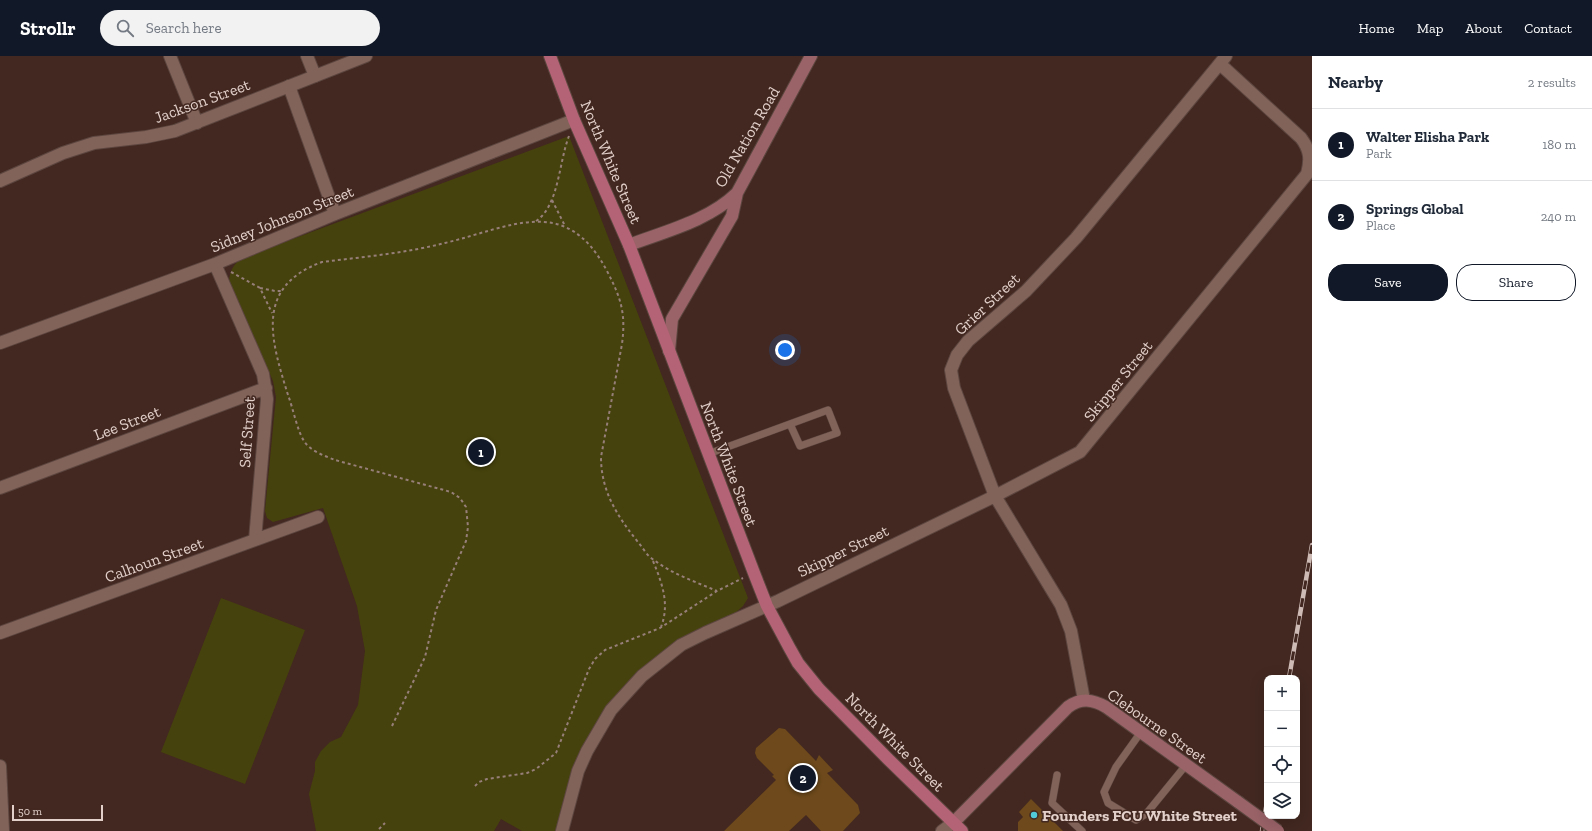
<!DOCTYPE html>
<html lang="en">
<head>
<meta charset="utf-8">
<style>
  :root { --surface:#fff; --page:#f2f2f3; --text:#1f2937; --muted:#747a83; --line:#e0e1e3; --accent:#111827 }
  body { margin:0; font-family:"Zilla Slab",serif; background:var(--page); color:var(--text) }
  .controls { position:absolute; right:12px; bottom:12px; display:grid; overflow:hidden; border-radius:8px; box-shadow:0 4px 16px #0002 }
  .controls button { width:36px; height:36px; display:grid; place-items:center; padding:0; border:0; border-bottom:1px solid var(--line); background:var(--surface); color:var(--text); font:20px sans-serif }
  .scale { position:absolute; left:12px; bottom:10px; width:91px; box-sizing:border-box; padding-left:4px; border:2px solid #e3d0cb; border-top:0; font-size:11px; line-height:14px; white-space:nowrap; color:#e3d0cb; -webkit-text-stroke:3px #422820; paint-order:stroke }
  .you { position:absolute; left:785px; top:294px; width:14px; height:14px; margin:-10px; border:3px solid #fff; border-radius:50%; background:#1a73e8; box-shadow:0 0 0 6px #1a73e833 }
  .badge { display:grid; place-items:center; width:26px; height:26px; border-radius:50%; background:var(--accent); color:#fff; font-size:13px; font-weight:700 }
  .pin { position:absolute; translate:-50% -50%; border:2px solid #fff; box-shadow:0 1px 4px #0006 }
  .list { margin:0; padding:0; list-style:none }
  h2 { display:flex; justify-content:space-between; align-items:center; height:52px; margin:0; padding:0 16px; font-size:17px }
  h2 small { font-size:13px; font-weight:400; color:var(--muted) }
  .list li { display:grid; grid-template-columns:26px 1fr auto; gap:12px; align-items:center; box-sizing:border-box; height:72px; padding:0 16px; border-top:1px solid var(--line) }
  .list b { display:block; font-size:15px; white-space:nowrap }
  .list p { margin:0; font-size:13px; white-space:nowrap; color:var(--muted) }
  .list em { font-size:13px; font-style:normal; color:var(--muted) }
  .actions { display:flex; gap:8px; padding:12px 16px }
  .actions a { flex:1; padding:9px 0; border:1px solid var(--accent); border-radius:16px; text-align:center; font-size:14px; color:var(--accent) }
  .actions .main { background:var(--accent); color:#fff }
  .icon { flex:none; width:22px; height:22px; fill:none; stroke:currentColor; stroke-width:2; stroke-linecap:round; stroke-linejoin:round }
  .map { position:relative; flex:none; width:1312px; height:775px; overflow:hidden }
  header { display:flex; align-items:center; gap:24px; box-sizing:border-box; height:56px; padding:0 20px; background:var(--accent); color:#fff }
  header strong { font-size:19px }
  nav { display:flex; gap:22px; margin-inline-start:auto; font-size:14px }
  .search { width:280px; height:36px; background:var(--page); display:flex; align-items:center; gap:10px; box-sizing:border-box; padding:0 14px; border-radius:22px; color:var(--muted); font-size:15px }
  main { display:flex }
  aside { flex:1; background:var(--surface) }
  .map>svg:first-child { display:block }
  .green { fill:#46420d }
  .building { fill:#6d491b }
  .lines { fill:none; stroke-linecap:round; stroke-linejoin:round }
  .service-casing { stroke:#5c463f; stroke-width:8 }
  .minor-casing { stroke:#5c463f; stroke-width:14 }
  .tertiary-casing { stroke:#5c463f; stroke-width:14 }
  .secondary-casing { stroke:#5c463f; stroke-width:14 }
  .primary-casing { stroke:#5c463f; stroke-width:14 }
  .path { stroke:#967f79; stroke-width:2; stroke-dasharray:3 3; stroke-linecap:butt }
  .service { stroke:#82635a; stroke-width:7 }
  .minor { stroke:#82635a; stroke-width:12 }
  .tertiary { stroke:#82635a; stroke-width:12 }
  .secondary { stroke:#9a6368; stroke-width:12 }
  .primary { stroke:#b36375; stroke-width:12 }
  .rail-casing { stroke:#cfbbb6; stroke-width:4.5 }
  .rail { stroke:#422820; stroke-width:3; stroke-dasharray:9; stroke-linecap:butt }
  .secondary-bridge-casing { stroke:#5c463f; stroke-width:14; stroke-linecap:butt }
  .secondary-bridge { stroke:#9a6368; stroke-width:12 }
  .poi-dot { fill:#52cbd9; stroke:#422820; stroke-width:1.5 }
  .labels { text-anchor:middle; dominant-baseline:central; stroke-width:3; stroke-linejoin:round; paint-order:stroke }
  .street-label { font-size:16px; fill:#e3d0cb; stroke:#422820 }
  .poi-label { font-size:16px; font-weight:bold; fill:#e3d0cb; stroke:#422820; text-anchor:start }
</style>
</head>
<body>
<header>
<strong>Strollr</strong>
<div class="search"><svg class="icon" aria-label="search" viewBox="0 0 24 24"><circle cx="10" cy="10" r="6"/><path d="M15 15l6 6"/></svg>Search here</div>
<nav><a>Home</a><a>Map</a><a>About</a><a>Contact</a></nav>
</header>
<main>
<div class="map">
<svg width="1312" height="775" viewBox="0 0 1312 775">
  <rect width="100%" height="100%" fill="#422820"/>
  <path class="green" d="M569,80l179,462 -5,8 -19,17 -42,19 -72,66 -50,123h-38l-21,-12 -7,12h-178l-7,-37 6,-23v-9l6,-11 9,-9 11,-5 17,-32 7,-54 -8,-45 -34,-98 -50,14 -6,-4 -2,-7 11,-114 -3,-16 -44,-99c1,-12 4,-17 13,-24z
    M221,542l84,32 -60,154 -84,-32z"/>
  <path class="building" d="M779,672l6,1 31,32 3,-6 14,15 -6,3 31,32 2,8 -17,18h-22l-15,-16 -17,16h-65l52,-51 -4,-4 2,-1 -17,-17 -2,-5 1,-5z
    M1031,743l32,32h-45v-9l5,-5 -4,-5z"/>
  <g class="lines">
    <g class="service-casing">
      <path id="service" d="M708,398l120,-44 9,23 -37,13 -10,-22
        M1141,676l-25,35 -12,25 4,11 28,17 10,-6 40,-49
        M1057,719l-5,28 30,28"/>
    </g>
    <g class="minor-casing">
      <path id="minor" d="M170,0l27,67
        M307,0l8,20
        M289,30l46,128
        M215,208l48,110 4,25 -12,141
        M0,287l215,-79 120,-50 239,-94
        M0,432l266,-100
        M0,577l318,-116
        M1084,644l-13,-69 -10,-26 -66,-109 -41,-108 -3,-18 6,-15 11,-14 58,-50 50,-53 150,-182
        M0,710l3,65
        M562,775l16,-60 9,-20 24,-41 31,-34 39,-31 24,-12 73,-32 217,-105 85,-44 227,-278c4,-15 3,-24 -6,-36l-81,-74"/>
    </g>
    <g class="tertiary-casing">
      <path id="tertiary" d="M0,125l63,-28 31,-10 52,-6 29,-6 191,-75
        M942,775l12,-9"/>
    </g>
    <g class="secondary-casing">
      <path id="secondary" d="M629,189c37,-14 79,-24 108,-52l74,-137
        M669,295l3,-32 60,-103 5,-23
        M954,766l114,-115c13,-9 24,-8 38,0l132,95"/>
    </g>
    <g class="primary-casing">
      <path id="primary" d="M550,0l24,64 55,125 125,328 13,33 22,41 9,16 21,26 69,70 74,72"/>
    </g>
    <path class="path" d="M552,144l13,26
      M536,165c23,-15 23,-60 33,-85
      M231,216l29,16 12,25
      M260,232l15,3h6
      M653,505c9,22 17,43 8,66
      M392,670l33,-69 11,-47 30,-69 2,-14 -2,-20 -6,-9 -9,-6 -116,-32c-10,-4 -25,-9 -31,-19 -7,-11 -11,-33 -16,-46 -17,-55 -34,-108 34,-133 41,-5 84,-9 123,-19 66,-16 121,-50 162,28 14,27 19,42 15,73l-21,113c0,34 16,59 37,85 5,6 9,14 16,18 18,14 42,22 63,31
      M475,730l4,-4 8,-3 40,-6 9,-4 20,-16 33,-84 6,-10 10,-9 55,-22 57,-37 26,-13
      M379,773l6,-6"/>
    <use href="#service" class="service"/>
    <use href="#minor" class="minor"/>
    <use href="#tertiary" class="tertiary"/>
    <use href="#secondary" class="secondary"/>
    <use href="#primary" class="primary"/>
    <g class="rail-casing">
      <path id="rail" d="M1289,622l23,-133
        M1262,775l5,-29"/>
    </g>
    <use href="#rail" class="rail"/>
    <g class="secondary-bridge-casing">
      <path id="secondary-bridge" d="M1238,746l40,29"/>
    </g>
    <use href="#secondary-bridge" class="secondary-bridge"/>
  </g>
  <circle class="poi-dot" cx="1034" cy="759" r="4"/>
  <g class="labels">
    <g class="street-label">
      <text transform="translate(202 45) rotate(-20)">Jackson Street</text>
      <text transform="translate(747 81) rotate(-60)">Old Nation Road</text>
      <text transform="translate(611 106) rotate(67)">North White Street</text>
      <text transform="translate(282 163) rotate(-22)">Sidney Johnson Street</text>
      <text transform="translate(987 248) rotate(-43)">Grier Street</text>
      <text transform="translate(1118 325) rotate(-51)">Skipper Street</text>
      <text transform="translate(127 367) rotate(-21)">Lee Street</text>
      <text transform="translate(247 376) rotate(-86)">Self Street</text>
      <text transform="translate(729 408) rotate(69)">North White Street</text>
      <text transform="translate(843 495) rotate(-26)">Skipper Street</text>
      <text transform="translate(154 504) rotate(-20)">Calhoun Street</text>
      <text transform="translate(1157 670) rotate(35)">Clebourne Street</text>
      <text transform="translate(895 686) rotate(45)">North White Street</text>
    </g>
    <g class="poi-label">
      <text x="1042" y="759">Founders FCU White Street</text>
    </g>
  </g>
</svg>
<div class="controls">
<button>+</button>
<button>−</button>
<button><svg class="icon" aria-label="locate" viewBox="0 0 24 24"><circle cx="12" cy="12" r="6"/><path d="M12 2v4M12 18v4M2 12h4M18 12h4"/></svg></button>
<button><svg class="icon" aria-label="layers" viewBox="0 0 24 24"><path d="M12 4l9 5-9 5-9-5zM3 14l9 5 9-5"/></svg></button>
</div>
<div class="scale">50 m</div>
<div class="you"></div>
<div class="pin badge" style="left:481px;top:396px">1</div>
<div class="pin badge" style="left:803px;top:722px">2</div>
</div>
<aside>
<h2>Nearby<small>2 results</small></h2>
<ul class="list">
<li><span class="badge">1</span><div><b>Walter Elisha Park</b><p>Park</p></div><em>180 m</em></li>
<li><span class="badge">2</span><div><b>Springs Global</b><p>Place</p></div><em>240 m</em></li>
</ul>
<div class="actions"><a class="main">Save</a><a>Share</a></div>
</aside>
</main>
</body>
</html>
